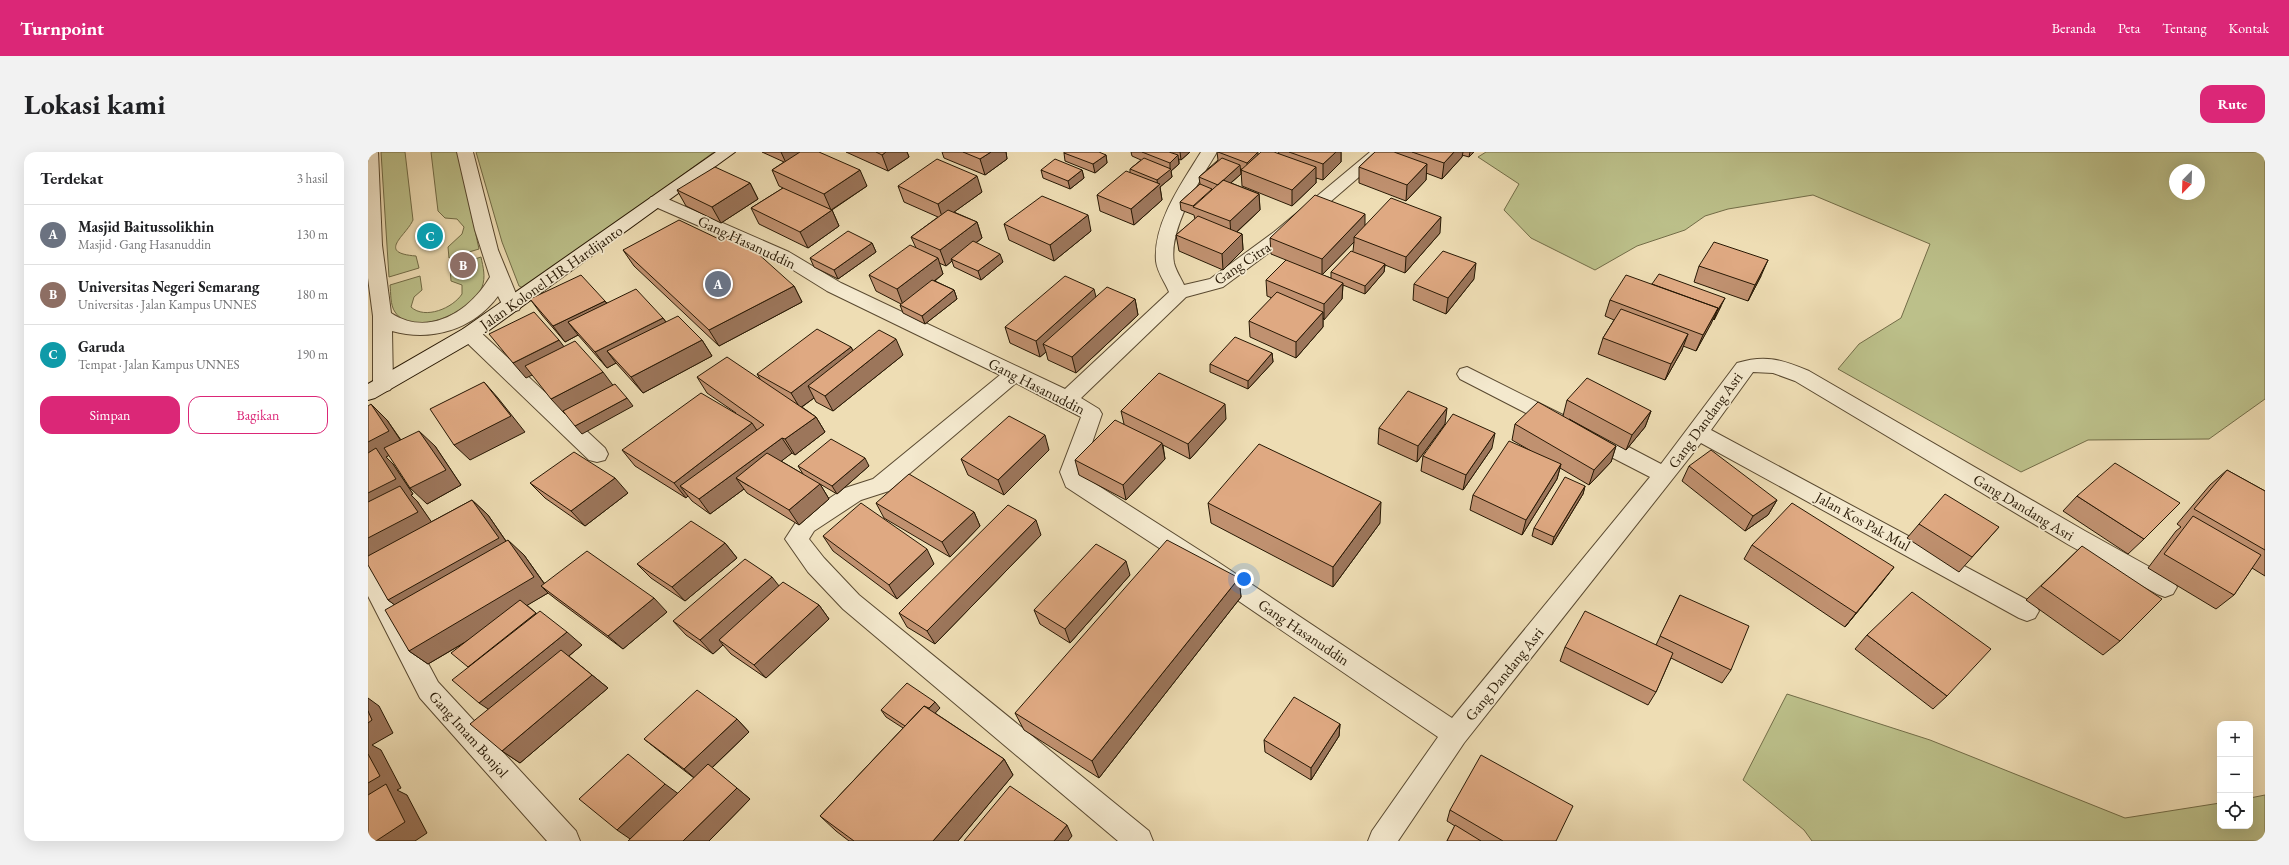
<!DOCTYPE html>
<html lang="id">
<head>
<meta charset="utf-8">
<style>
  :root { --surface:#fff; --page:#f2f2f2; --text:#202124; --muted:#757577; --line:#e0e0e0; --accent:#db2777 }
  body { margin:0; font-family:"EB Garamond",serif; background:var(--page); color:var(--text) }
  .controls { position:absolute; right:12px; bottom:12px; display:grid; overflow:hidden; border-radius:8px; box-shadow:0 4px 16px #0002 }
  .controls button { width:36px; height:36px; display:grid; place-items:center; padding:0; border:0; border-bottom:1px solid var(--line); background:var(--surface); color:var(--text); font:20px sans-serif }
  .compass { position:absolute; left:1801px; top:12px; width:36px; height:36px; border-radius:50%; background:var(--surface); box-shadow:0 4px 16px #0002; rotate:203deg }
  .you { position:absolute; left:876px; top:427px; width:14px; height:14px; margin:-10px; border:3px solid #fff; border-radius:50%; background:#1a73e8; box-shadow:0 0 0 6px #1a73e833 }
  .badge { display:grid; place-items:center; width:26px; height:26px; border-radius:50%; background:var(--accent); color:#fff; font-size:13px; font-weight:700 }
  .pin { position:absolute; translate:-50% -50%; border:2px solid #fff; box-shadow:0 1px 4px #0006 }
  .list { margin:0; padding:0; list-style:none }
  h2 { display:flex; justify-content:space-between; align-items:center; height:52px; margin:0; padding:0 16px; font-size:17px }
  h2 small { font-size:13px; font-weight:400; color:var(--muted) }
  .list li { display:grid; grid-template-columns:26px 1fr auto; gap:12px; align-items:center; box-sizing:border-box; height:60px; padding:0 16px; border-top:1px solid var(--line) }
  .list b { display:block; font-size:15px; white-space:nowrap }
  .list p { margin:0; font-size:13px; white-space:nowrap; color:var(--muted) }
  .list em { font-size:13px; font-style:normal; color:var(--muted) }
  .actions { display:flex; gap:8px; padding:12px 16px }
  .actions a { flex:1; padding:9px 0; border:1px solid var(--accent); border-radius:12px; text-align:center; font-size:14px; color:var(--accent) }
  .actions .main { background:var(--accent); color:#fff }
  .icon { flex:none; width:22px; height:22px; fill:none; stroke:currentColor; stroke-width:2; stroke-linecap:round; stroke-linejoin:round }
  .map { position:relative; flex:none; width:1897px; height:689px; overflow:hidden; border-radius:12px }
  header { display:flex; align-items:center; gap:24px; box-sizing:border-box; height:56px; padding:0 20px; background:var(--accent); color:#fff }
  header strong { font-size:19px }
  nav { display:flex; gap:22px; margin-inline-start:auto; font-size:14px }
  .intro { display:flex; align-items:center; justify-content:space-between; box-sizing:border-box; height:96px; padding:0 24px }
  h1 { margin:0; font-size:28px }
  .button { padding:10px 18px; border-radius:12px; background:var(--accent); color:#fff; font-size:14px; font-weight:700 }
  main { display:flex; gap:24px; padding:0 24px }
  aside { flex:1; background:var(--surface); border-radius:12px; box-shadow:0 4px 16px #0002 }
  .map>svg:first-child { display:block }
  .green { fill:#bcc08a; stroke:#726c47; fill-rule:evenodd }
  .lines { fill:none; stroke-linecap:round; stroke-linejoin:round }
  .minor-casing { stroke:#594930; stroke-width:2 }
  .secondary-casing { stroke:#271804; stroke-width:2 }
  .minor { fill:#f4e9ce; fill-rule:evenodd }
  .secondary { fill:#f4e9ce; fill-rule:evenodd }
  .wall { fill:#c09170; stroke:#271804; fill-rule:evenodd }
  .shaded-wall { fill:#9c765b; stroke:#271804 }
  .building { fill:#dfa982; stroke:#271804 }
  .labels { text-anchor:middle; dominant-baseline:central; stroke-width:3.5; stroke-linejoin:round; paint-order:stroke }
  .street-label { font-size:15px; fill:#271804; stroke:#f4e9ce }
</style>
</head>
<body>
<header>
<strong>Turnpoint</strong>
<nav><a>Beranda</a><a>Peta</a><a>Tentang</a><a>Kontak</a></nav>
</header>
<div class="intro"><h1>Lokasi kami</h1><a class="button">Rute</a></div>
<main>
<aside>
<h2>Terdekat<small>3 hasil</small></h2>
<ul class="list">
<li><span class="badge" style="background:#6b7280">A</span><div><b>Masjid Baitussolikhin</b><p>Masjid · Gang Hasanuddin</p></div><em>130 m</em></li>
<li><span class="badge" style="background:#8d6e63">B</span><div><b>Universitas Negeri Semarang</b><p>Universitas · Jalan Kampus UNNES</p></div><em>180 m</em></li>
<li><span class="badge" style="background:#0f9aa8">C</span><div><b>Garuda</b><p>Tempat · Jalan Kampus UNNES</p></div><em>190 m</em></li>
</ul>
<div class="actions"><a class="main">Simpan</a><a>Bagikan</a></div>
</aside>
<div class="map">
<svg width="1897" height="689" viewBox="0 0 1897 689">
  <rect width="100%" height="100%" fill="#eeddb4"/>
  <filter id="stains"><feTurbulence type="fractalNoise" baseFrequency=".005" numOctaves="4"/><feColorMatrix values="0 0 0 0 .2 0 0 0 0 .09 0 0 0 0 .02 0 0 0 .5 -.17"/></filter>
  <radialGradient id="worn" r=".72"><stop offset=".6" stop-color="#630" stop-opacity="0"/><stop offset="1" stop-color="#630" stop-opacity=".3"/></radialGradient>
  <path class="green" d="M13,0h24l8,68c-7,16 -37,33 3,36l3,12 -30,9z
    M63,0h27l21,97 -30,9 -1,-11 14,-13 2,-7 -7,-8 -12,-1 -7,-7z
    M108,0h238l-189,137 -6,-3 -17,-44z
    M1118,0h779v247l-56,40 -121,1 -67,32 -183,-103 21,-25 42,-26 29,-74 -117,-49 -85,14 -23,7 -20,14 -48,16 -42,24 -64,-32 -27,-28 15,-26 -41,-27zM1807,18h24v24h-24z
    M113,105c2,10 5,20 1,30 -9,24 -69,52 -87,25 -5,-7 -4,-19 -5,-27l30,-9 2,14 -8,7 -3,10c14,13 42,1 51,-13v-9l-11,-4 -1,-14z
    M1419,542l143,46 195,78 95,-15v23h30v-28l15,-3v46h-453l-8,-11 -61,-50z"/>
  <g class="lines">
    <g class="minor-casing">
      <path id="minor" d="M0,0h10l4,93 9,68c38,25 79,-2 99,-36l-15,-47 -18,-78h16l25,98 23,56 -2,4 -7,2 -7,-2 -7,-14c-25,34 -67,46 -106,35l1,54 -3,5 -7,2 -7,-2 -3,-5v-69l-5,-38z
        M833,0h16c-17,28 -49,77 -43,111 2,8 7,15 10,22l26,-6 64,-47 96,-80h18l-102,88 -63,47 -37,10 -105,101 18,11 3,5 -20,58 1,4 135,86 234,156 198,-241 -68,-35 -3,-6 3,-6 7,-2 7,2 65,34 76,-101c29,-9 45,-3 72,8l276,160 88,49 4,7 -4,7 -8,3 -8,-3 -88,-49 -274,-164 -22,-8 -20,-1 -42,58 324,174 4,7 -4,7 -8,3 -8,-3 -318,-175 -237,300 -66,98h-30l4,-10 66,-94 -236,-161 -136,-89 -6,-15 21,-55 -65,-34 -127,108 -28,9 -47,31 -5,8 15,19 35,37 290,236 4,10h-35l-275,-232 -35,-37 -23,-33 13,-20 47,-31 28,-9 127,-104 -173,-84 -50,-31 -126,-55 -3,-4 3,-4h12l126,55 52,31 224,106 104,-97c-4,-10 -12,-20 -13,-31 -3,-38 26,-78 45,-109z
        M102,175l7,2 128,119 3,6 -3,6 -8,2 -8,-2 -126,-121 -3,-5 3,-5z
        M1099,215l98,49 3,5 -3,5 -7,3 -7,-3 -91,-47 -3,-5 3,-5z
        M0,411l8,3 62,116 138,149 4,10h-33l-127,-143 -52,-102z"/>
    </g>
    <g class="secondary-casing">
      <path id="secondary" d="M348,0h19l-258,187 -102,59 -7,2v-16l95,-55z"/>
    </g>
    <use href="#minor" class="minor"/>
    <use href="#secondary" class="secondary"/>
  </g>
  <path class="wall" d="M394,0h57l48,34 -35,24 7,16 -31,22 -49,-24 -8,-16 32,-20 -4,-2 -7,-16 12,-8z
    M478,0h61l2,5 -21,14z
    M574,0h64l1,7 -22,16 -41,-17z
    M763,0h59l-9,8 -2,-1v5l-8,7 1,6 -12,10 2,13 -28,25 -34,-14 -3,-16 33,-22v-4l11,-9 -9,-4z
    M849,0h40l1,3 21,-1 -1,-2h63v10l-18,18 -7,-2v5l-24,23 -50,-20 -1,-16 1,-1h-1v5l-10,9 28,11 1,16 -23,22 5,2 1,16 -20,20 -44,-19 -3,-16 19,-16 -1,-4 -13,-5 -1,-8 20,-18 -1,-7 19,-17z
    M1007,0h99l-5,5 -7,-2v2l-20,22 -16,-6v7l-20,21 -47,-18v-16z
    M696,1l42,2 1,8 -12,10 -30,-12z
    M673,18h41l2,8 -14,11 -27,-11z
    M382,31l8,16 -37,24 -35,-17 -9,-16z
    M530,34l84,6 -28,20 23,10 5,16 -6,5 27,19 -22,18 -27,-13 -2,-6 -6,5 -7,-3 4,11 -8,7 19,9 3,9 -32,25 -22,-11 -3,-8 1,-1 -25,-13 -7,-16 47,-27 -5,-11 27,-20 -34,-15z
    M636,72l87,7 -37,30 -45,-21z
    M997,73l75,8 -35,40 -20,-8 -1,7 -19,22 -22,-9 -1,14 -19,20v8l-27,31 -46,-21 -1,-16 23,-23 -5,-2 -1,-16 20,-20 -15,-6 -1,-16zM986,90l-1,9 -22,21v6l-9,-3z
    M504,91l4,9 -38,27 -24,-12 -4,-9z
    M255,98l171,36 8,16 -83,44 -85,-80z
    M1331,114l62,10 -13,25 -54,-19z
    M1106,127l-28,35 -33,-14 1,-16z
    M1284,132l69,22 -7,14 -1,-1 -17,32 -13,-5 -1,4 -17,30 -67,-26 5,-16 11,-18 -9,-4 5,-16z
    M728,145l39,2 3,16 -62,58 -28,-13 -2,-8 -6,5 -30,-14 -5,-16z
    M162,147l75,2 2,2 56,15 3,4 36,18 10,16 -69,37 -27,-30 -9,5 -29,-33 -13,7 -23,-27z
    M483,195l2,4 50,4 -70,56 -17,-9 -2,-4 -12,9 14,10 9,15 -30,23 -3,-2 -11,8 22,13 -5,-8h71l-32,28 -17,-10 9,15 -30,26 -52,-32 -3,-4 -34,25 -18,-13 -4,-5 -2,2 -51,-32 -13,-16 114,-37 -29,-20 -10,-16 63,2 -3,-5z
    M904,201l1,9 -25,27 -38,-17v-8z
    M1199,248l84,11 -6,16 -19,23 -57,-31 47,27 -5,16 -22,23 -29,-17 -3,11 -35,56 -52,-25 3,-15 58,-44 -19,-11 3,-16 48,-8z
    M3,252l16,16 14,20 34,6 26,39 -34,19 -38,-49 -3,2 7,7 20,30 -2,1 6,6 14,21 41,-22 16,15 18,26 18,14 20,28 123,29 -44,37 -66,-49 -9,-7 -21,12 10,9 45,31 -13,11 23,19 16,13 -88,75 -18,-12 -14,-42 -19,-42 -5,-24 -36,21 -19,-13 -15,-47 -6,-4z
    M753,259l105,8 -36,40 -27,-14 2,14 -39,41 -47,-25 -4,-15 49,-36z
    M1077,272l-28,38 -39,-18 1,-16z
    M1124,296l-29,42 -42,-19 2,-15z
    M681,298l-45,45 -36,-20 -7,-16z
    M1321,314l88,34 -9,15 -23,16 -63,-50z
    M1859,318l38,21v85l-13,-8 -18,27 -18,14 -68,-41 28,-37 5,-4 -4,-3 33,-39z
    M162,331l98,10 -43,33 -40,-28z
    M1217,334l-2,8 -31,51 -20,-9 2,-8z
    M1709,344l67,43 -16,15 -65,-43z
    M508,351l98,9 6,14 -30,31 -66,-39z
    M840,351l172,20 -47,64 -122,-64z
    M1551,372l80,3 -40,45 -52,-34z
    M673,383l-106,109 -28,-17 -8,-14z
    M455,384l111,28 -37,35 -64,-48z
    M357,391l12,15 -52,43 -34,-23 -14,-14z
    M1384,393l131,36 -38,46 -101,-68z
    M1714,394l38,95 -17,14 -77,-55z
    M762,423l-60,68 -30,-19 -6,-14z
    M871,426l2,19 -142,181 -75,-48 -9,-17z
    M411,434l40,19 10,14 -63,59 -35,-24 -8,-9 -10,9 -27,-19 -13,-14z
    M1312,443l51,75 -9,13 -51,-25 -15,34 -8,13 -88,-44 5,-14 91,-2z
    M1499,483l80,61 -14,13 -78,-60z
    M572,556l-5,5 69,46 9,16 -55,66h-109l-13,-10 -16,-15 83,-88 -17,-11 -5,-7z
    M369,567l12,13 -37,36 38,31 -40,41 -81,1 65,-63 -35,-27 -15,-12z
    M972,572l-1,12 -28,44 -46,-28 -1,-12z
    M1082,658l106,31h-109l8,-15 -8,-5z"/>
  <path class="shaded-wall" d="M413,0h22l-17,11z
    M518,0h21l2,5 -21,14 -6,-16z
    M623,0h15l1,7 -22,16 -5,-16z
    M812,0h10l-9,8z
    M890,0v9l-11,10v-8z
    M968,0h5v10l-18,18v-16z
    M1086,0h9l-1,5 -20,22 2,-16z
    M1102,0h4l-5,5z
    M738,3l1,8 -12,10 -2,-9z
    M810,3l1,9 -8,7 1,6 -12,10 2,13 -28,25 -3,-16 27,-23 -1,-6 13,-11v-6z
    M1059,12l-1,16 -20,21 1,-16z
    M872,13l1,9 -22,19 -1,-8z
    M948,15v16l-24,23v-16z
    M492,18l7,16 -36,24 -7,-16z
    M714,18l2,8 -14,11 -2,-8z
    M609,24l5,16 -39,28 -5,-16z
    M382,31l8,16 -37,24 -9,-16z
    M891,42l1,16 -29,27 -1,-16z
    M464,58l7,16 -31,22 -8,-16z
    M997,62v16l-11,7v5l-32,33v-16z
    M720,63l3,16 -37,30 -4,-16z
    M1073,65l-1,16 -35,40 1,-16z
    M609,70l5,16 -29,22 -2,-1 1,2 -6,5 -6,-16z
    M874,82l1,16 -20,20 -1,-16z
    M504,91l4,9 -38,27 -4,-9z
    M632,102l3,8 -22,18 -3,-9z
    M570,106l5,16 -40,31 -6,-16z
    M1400,108l-7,16 -13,25 7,-16z
    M1108,111l-2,16 -28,35 2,-16z
    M1017,112l-1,8 -19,22v-8z
    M975,131l-1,16 -18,21v-16z
    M426,134l8,16 -83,44 -10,-16z
    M726,137l4,16 -55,39 3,8 -6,5 -4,-16z
    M586,138l3,9 -32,25 -3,-8z
    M1357,146l-11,22 3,-9z
    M767,147l3,16 -62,58 -4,-16z
    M237,149l11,16 -48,5 10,13 -13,7 -12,-16z
    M1350,156l-7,16 -15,27 7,-16z
    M955,160v15l-27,31v-16z
    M295,166l11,16 -67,17 9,12 -9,5 -12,-16z
    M1320,182l-6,16 -17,30 6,-16z
    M528,187l7,16 -70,56 -8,-15z
    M191,188l12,16 -45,22 -13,-15z
    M334,188l10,16 -69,37 -12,-16z
    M483,195l8,15 -51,24 6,12 -14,10 -9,-15z
    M904,201l1,9 -25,27v-8z
    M235,220l12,16 -50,26 -14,-15z
    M116,230l14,16 27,34 -55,28 -16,-15z
    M259,246l6,8 -51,28 -7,-8z
    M3,252l16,16 18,27 -19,10 7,7 20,30 -2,1 6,6 18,26 -67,31v-116z
    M857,252l1,15 -36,40 -2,-15z
    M1079,256l-2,16 -28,38 1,-16z
    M1283,259l-6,16 -19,23 6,-15z
    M448,265l9,15 -30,23 -10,-16z
    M384,271l10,15 -82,48 8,10 -2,2 -12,-15z
    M51,279l16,15 26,39 -34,19 -17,-16z
    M1127,281l-3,15 -29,42 3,-15z
    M677,283l4,15 -45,45 -6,-15z
    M414,286l10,15 -43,33 -13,-8 8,11 -34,25 -11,-15z
    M794,291l3,16 -39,41 -3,-15z
    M1248,294l-5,16 -22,23 5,-15z
    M497,306l4,8 -32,28 -5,-8z
    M1193,312l-4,15 -35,56 4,-15z
    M247,326l13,15 -43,33 -14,-15z
    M452,332l9,15 -30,26 -10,-15z
    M1217,334l-2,8 -31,51 2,-8z
    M104,348l16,15 26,38 -107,61 -19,-14z
    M1409,348l-9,15 -23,16 8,-15z
    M1013,350l-1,21 -47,64v-20z
    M606,360l6,14 -30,31 -8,-15z
    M668,368l5,15 -106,109 -8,-13z
    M140,388l16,15 26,37 -9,-6 7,7 -120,71 -19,-13z
    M357,391l12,15 -52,43 -13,-14z
    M559,397l7,15 -37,35 -8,-14z
    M758,409l4,14 -60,68 -5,-14z
    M1526,415l-11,14 -38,46 11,-14z
    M404,425l11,14 -64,49 4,5 -10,9 -13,-14z
    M871,426l2,19 -142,181 -7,-17z
    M286,446l13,14 -44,37 -15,-13z
    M451,453l10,14 -63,59 -12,-13z
    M168,461l9,7 -67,54 -10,-7z
    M199,480l15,13 -85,70 -18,-12z
    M224,523l16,13 -88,75 -18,-12z
    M0,546l11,8 14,27 -21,12 9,5 20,38 -4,2 10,5 20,38 -12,8h-39l-8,-33z
    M567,550l5,6 -25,27 -5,-6z
    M369,567l12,13 -51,49 -14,-12z
    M972,572l-1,12 -28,44v-12z
    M636,607l9,16 -55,66h-25z
    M297,632l15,11 -47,46 -16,-11z
    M369,636l13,11 -41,42h-26z
    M699,673l5,11 -4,5h-14z"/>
  <path class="building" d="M432,0h19l41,18 -36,24 -52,-24z
    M508,0h10l-4,3z
    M595,0h28l-11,7z
    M696,0h35l7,3 -13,9 -29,-11z
    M774,0h27l9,3 -8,8z
    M850,0h40l-11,11z
    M893,0h13l42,15 -24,23 -51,-20z
    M921,0h47l-13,12z
    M1007,0h19l33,12 -20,21 -48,-18z
    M1044,0h42l-10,11z
    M776,6l27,11 -14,11 -27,-11z
    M854,6l18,7 -22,20 -19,-8z
    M569,7l40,17 -39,28 -40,-18z
    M687,7l27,11 -14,11 -27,-11z
    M347,15l35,16 -38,24 -35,-17z
    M758,19l34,13 -29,25 -34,-14z
    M855,28l36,14 -29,27 -37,-14z
    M832,32l12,5 -19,17 -13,-4z
    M415,36l49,22 -32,22 -49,-24z
    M947,43l50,19 -43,45 -52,-21z
    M674,44l46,19 -38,30 -46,-21z
    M1023,46l50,19 -35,40 -52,-20z
    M580,58l29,12 -37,28 -29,-13z
    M830,64l44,18 -20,20 -46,-19z
    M311,68l42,20 14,-7 59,53 -85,44 -86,-80z
    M480,79l24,12 -38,27 -24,-12z
    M605,89l27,13 -22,17 -27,-12z
    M1346,90l54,18 -13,25 -56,-19z
    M542,93l28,13 -41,31 -28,-14z
    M983,99l34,13 -20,22 -34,-14z
    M1075,99l33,12 -28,35 -34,-14z
    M918,108l57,23 -19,21 -58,-24z
    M1291,122l66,24 -8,13 1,-3 -66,-24z
    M213,123l24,26 -52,25 -23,-27z
    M1258,123l92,33 -15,27 -93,-35z
    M697,124l29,13 -58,52 -31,-14z
    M564,128l22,10 -32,26 -22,-11z
    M739,135l28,12 -63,58 -29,-13z
    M268,137l27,29 -68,34 -27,-30z
    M909,140l46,20 -27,30 -47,-21z
    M1253,157l67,25 -17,30 -68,-26z
    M166,160l25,28 -46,23 -24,-29z
    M310,164l24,24 -71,37 -24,-26z
    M449,177l34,18 -60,46 -34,-19z
    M511,178l17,9 -71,57 -17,-10z
    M867,185l37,16 -24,28 -38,-17z
    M207,189l28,31 -52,27 -26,-33z
    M359,205l89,60 -31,22 -3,-1 -83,61 -19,-13 84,-61 -67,-48z
    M791,221l66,31 -37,40 -67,-33z
    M1219,226l64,33 -19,24 -65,-35z
    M116,230l27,34 -57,29 -24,-36z
    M247,232l12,14 -52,28 -12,-15z
    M1040,239l39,17 -29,38 -39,-18z
    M333,241l51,30 -78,60 -52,-33z
    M1170,250l78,44 -22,24 -79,-46z
    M3,252l18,27 -21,11v-36z
    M1085,262l42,19 -29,42 -43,-19z
    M641,264l36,19 -47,45 -37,-21z
    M747,268l47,23 -39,42 -48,-25z
    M51,279l27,39 -36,18 -26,-40z
    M463,287l34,19 -33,28 -34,-20z
    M1141,289l52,23 -35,56 -53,-25z
    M891,292l122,58 -48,65 -125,-64z
    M8,296l20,31 -28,14v-40z
    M1343,298l66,50 -24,16 -64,-50z
    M206,300l41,26 -44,33 -41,-28z
    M399,301l53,31 -31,26 -53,-32z
    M1747,311l65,40 -36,36 -67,-43z
    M1859,318l38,21v59l-71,-41z
    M541,322l65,38 -32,30 -66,-39z
    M1197,325l20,9 -31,51 -20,-9z
    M32,334l18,26 -50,26v-36z
    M1577,342l54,33 -27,30 -53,-33z
    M104,348l27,38 -111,62 -20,-35v-9z
    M493,351l66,46 -38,36 -66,-49z
    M1424,351l102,64 -38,46 -104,-68z
    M640,353l28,15 -109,111 -28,-18z
    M1825,364l68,39 -27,40 -70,-41z
    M323,369l34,22 -53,44 -35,-23z
    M140,388l26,37 -125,74 -24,-41z
    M799,388l72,38 -147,183 -77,-48z
    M728,392l30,17 -61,68 -31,-19z
    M1714,394l80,53 -42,42 -79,-55z
    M219,399l67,47 -46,38 -67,-50z
    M377,407l27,18 -72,63 -27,-19z
    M415,430l36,23 -65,60 -35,-25z
    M1544,440l79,57 -44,47 -80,-61z
    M1312,443l69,31 -18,44 -71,-34z
    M152,448l16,13 -68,54 -17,-14z
    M172,459l27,21 -88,71 -27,-23z
    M1217,459l88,42 -17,39 -91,-45z
    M193,498l31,25 -90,76 -32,-27z
    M539,531l28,19 -6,6 -5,-2 -19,20 -24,-16z
    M329,538l40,29 -53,50 -40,-30z
    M926,545l46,27 -29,44 -47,-28z
    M556,554l80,53 -71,82h-79l-34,-25z
    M0,559l4,9 -4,3z
    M0,602l12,22 -12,7z
    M260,602l37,30 -48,46 -38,-31z
    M1113,603l92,51 -17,35h-53l-53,-31z
    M340,612l29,24 -54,53h-55z
    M18,632l19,38 -29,19h-8v-46z
    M642,634l57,39 -13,16h-90z
    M1087,673l26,16h-34z"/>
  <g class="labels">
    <g class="street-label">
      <text transform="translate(379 90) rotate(25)">Gang Hasanuddin</text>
      <text transform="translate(874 111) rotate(-34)">Gang Citra</text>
      <text transform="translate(183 125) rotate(-35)">Jalan Kolonel HR Hardijanto</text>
      <text transform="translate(669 234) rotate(27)">Gang Hasanuddin</text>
      <text transform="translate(1337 268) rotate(-54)">Gang Dandang Asri</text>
      <text transform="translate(1656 355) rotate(31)">Gang Dandang Asri</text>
      <text transform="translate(1495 369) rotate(29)">Jalan Kos Pak Mul</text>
      <text transform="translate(936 480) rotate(34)">Gang Hasanuddin</text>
      <text transform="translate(1136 522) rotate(-51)">Gang Dandang Asri</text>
      <text transform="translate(101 582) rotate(48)">Gang Imam Bonjol</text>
    </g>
  </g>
  <rect width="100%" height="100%" filter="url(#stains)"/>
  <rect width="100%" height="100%" fill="url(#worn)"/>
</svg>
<div class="controls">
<button>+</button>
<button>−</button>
<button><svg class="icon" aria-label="locate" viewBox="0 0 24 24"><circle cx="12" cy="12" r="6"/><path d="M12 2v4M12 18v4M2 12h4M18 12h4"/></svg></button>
</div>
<svg class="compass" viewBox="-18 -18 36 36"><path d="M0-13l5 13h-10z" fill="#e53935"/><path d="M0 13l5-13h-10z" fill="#757577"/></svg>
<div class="you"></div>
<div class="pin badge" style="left:350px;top:132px;background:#6b7280">A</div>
<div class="pin badge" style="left:95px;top:113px;background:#8d6e63">B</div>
<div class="pin badge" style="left:62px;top:84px;background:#0f9aa8">C</div>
</div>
</main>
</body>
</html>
